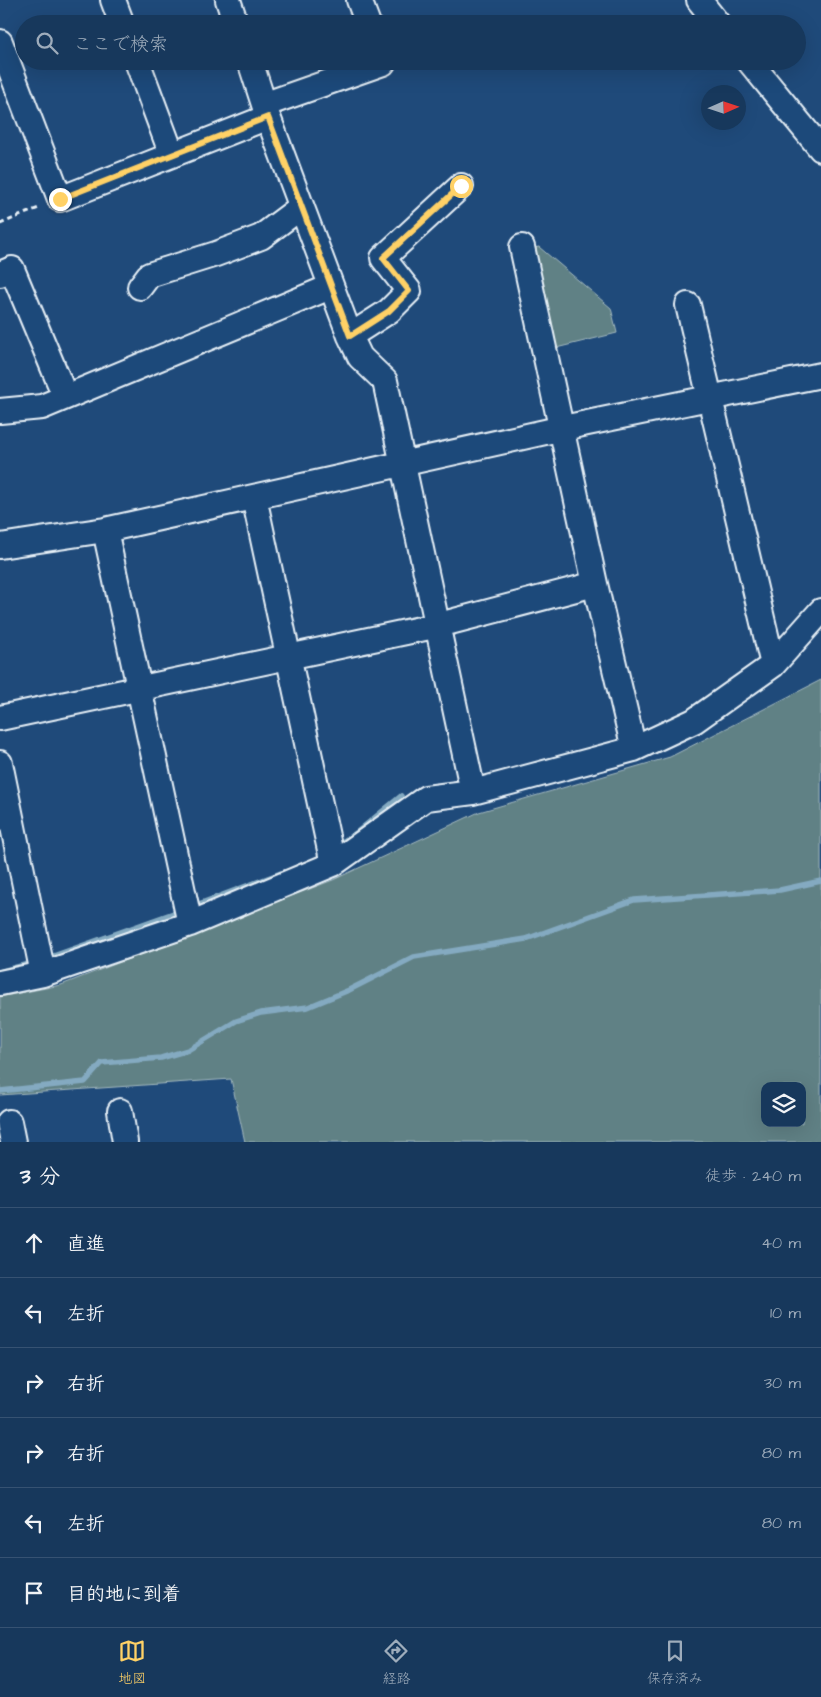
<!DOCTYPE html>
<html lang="ja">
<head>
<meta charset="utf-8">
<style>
  :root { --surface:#17385c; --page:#203f62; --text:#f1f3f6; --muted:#9eacbb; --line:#365272; --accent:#ffd166 }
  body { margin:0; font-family:"Architects Daughter","Klee One",sans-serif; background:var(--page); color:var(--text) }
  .controls { position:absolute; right:15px; bottom:15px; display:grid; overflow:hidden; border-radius:10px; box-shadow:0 5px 20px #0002 }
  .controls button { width:45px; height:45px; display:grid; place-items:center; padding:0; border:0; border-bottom:1px solid var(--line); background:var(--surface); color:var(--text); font:25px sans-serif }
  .compass { position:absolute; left:701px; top:85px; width:45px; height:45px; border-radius:50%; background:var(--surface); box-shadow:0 5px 20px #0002; rotate:87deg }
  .stop { position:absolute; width:15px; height:15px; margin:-11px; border:4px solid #ffd166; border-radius:50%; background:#fff }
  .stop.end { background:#ffd166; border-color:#fff; box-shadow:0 1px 5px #0008 }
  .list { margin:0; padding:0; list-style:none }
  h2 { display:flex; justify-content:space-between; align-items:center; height:65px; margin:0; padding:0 20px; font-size:21px }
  h2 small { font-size:16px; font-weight:400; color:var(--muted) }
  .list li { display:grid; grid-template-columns:32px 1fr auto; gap:15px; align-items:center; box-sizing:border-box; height:70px; padding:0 20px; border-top:1px solid var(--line) }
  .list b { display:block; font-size:19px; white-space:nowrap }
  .list em { font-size:16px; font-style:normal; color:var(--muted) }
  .icon { flex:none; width:28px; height:28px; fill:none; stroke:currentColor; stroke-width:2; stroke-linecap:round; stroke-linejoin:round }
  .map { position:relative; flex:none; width:821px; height:1142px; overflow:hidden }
  .search { position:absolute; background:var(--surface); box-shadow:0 5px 20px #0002; left:15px; right:15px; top:15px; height:55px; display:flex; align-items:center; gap:12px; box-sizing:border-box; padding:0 18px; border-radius:28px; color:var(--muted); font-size:19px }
  .sheet { height:485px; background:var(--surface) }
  nav { display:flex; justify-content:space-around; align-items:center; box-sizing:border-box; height:70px; border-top:1px solid var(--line); background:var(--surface); font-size:14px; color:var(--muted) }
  nav a { display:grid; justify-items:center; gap:2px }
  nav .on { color:var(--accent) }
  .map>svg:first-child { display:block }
  .green { fill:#608185; stroke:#a4b9be; fill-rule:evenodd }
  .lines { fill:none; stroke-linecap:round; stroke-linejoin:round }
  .stream { stroke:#84aac1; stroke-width:5.5 }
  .minor-casing { stroke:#e8f1f8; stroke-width:28 }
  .path { stroke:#e8f1f8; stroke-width:3; stroke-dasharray:5 4; stroke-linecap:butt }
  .minor { stroke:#1f4a7a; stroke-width:24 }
  .route { stroke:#ffd166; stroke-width:6 }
</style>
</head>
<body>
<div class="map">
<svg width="821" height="1142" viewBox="0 0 821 1142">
  <rect width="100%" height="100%" fill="#1f4a7a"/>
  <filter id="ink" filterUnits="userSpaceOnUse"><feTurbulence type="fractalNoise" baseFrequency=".02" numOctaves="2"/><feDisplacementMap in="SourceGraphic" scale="10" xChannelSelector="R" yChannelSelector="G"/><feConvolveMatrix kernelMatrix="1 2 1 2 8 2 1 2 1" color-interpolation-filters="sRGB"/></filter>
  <g filter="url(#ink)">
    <path class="green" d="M539,247l72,61 6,25 -65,16 -23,-100z
      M821,680v462h-576l-14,-63 -231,16v-98l61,-12 272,-105 146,-68 191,-55zM765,1086h37v37h-37z"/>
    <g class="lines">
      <path class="stream" d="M336,846l20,-13 45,-37
        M191,907l90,-34
        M45,959l137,-49
        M2,971l34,-9
        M0,1091l85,-9 17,-19 59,-5 27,-8 48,-29 25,-8 47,-6 41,-17 65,-33 112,-18 108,-39 146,-10 41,-9"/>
      <g class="minor-casing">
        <path id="minor" d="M113,0l9,24
          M228,0l8,24
          M359,0l9,24
          M699,0l19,24
          M0,42l60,157 208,-82
          M137,61l35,94
          M250,61l18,56 82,219 10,21 25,24 88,411
          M749,61l72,88
          M266,104l117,-41 -1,-2
          M522,247l73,337 39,165
          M0,274l12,-5 53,127
          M140,287l9,-12 67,-21 45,-17 40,-30
          M688,305l85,360
          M350,336l39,-25 20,-20 -26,-33 78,-72
          M0,411l42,-4 288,-120
          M254,497l79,367
          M105,530l85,394
          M0,546l105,-16 458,-102 258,-53
          M0,718l439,-93 156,-41
          M0,763l43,211
          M0,983l43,-9 147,-50 143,-60 93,-66 47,-6 161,-43 60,-28 79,-56 48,-54
          M120,1111l5,31
          M9,1122l4,20"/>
      </g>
      <path class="path" d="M0,224l41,-17"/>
      <use href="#minor" class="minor"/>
    </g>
  </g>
  <g class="lines" filter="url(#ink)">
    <path class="route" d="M60,199l208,-82 82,219 39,-25 20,-20 -26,-33 78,-72"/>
  </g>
</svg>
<div class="controls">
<button><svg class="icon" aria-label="layers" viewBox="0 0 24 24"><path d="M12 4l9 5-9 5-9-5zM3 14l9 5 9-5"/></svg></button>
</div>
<svg class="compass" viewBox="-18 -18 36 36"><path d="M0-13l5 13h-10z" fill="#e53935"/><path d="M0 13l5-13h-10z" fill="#9eacbb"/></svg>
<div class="stop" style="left:461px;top:186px"></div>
<div class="stop end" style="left:60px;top:199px"></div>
<div class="search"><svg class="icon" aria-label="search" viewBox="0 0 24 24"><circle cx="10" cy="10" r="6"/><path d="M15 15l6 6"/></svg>ここで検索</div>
</div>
<section class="sheet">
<h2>3 分<small>徒歩 · 240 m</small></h2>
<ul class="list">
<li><svg class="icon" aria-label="ahead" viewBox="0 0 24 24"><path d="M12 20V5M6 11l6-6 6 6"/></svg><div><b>直進</b></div><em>40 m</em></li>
<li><svg class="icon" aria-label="left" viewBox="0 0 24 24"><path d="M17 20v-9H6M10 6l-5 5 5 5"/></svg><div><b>左折</b></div><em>10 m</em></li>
<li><svg class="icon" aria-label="right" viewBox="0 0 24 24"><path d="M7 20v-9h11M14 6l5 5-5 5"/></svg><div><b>右折</b></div><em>30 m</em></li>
<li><svg class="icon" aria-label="right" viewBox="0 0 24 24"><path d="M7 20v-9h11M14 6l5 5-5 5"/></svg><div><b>右折</b></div><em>80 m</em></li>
<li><svg class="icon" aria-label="left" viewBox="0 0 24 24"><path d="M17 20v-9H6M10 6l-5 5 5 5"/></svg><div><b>左折</b></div><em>80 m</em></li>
<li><svg class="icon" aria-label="arrive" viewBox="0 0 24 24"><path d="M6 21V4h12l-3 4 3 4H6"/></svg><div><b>目的地に到着</b></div></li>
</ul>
</section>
<nav>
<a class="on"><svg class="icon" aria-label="map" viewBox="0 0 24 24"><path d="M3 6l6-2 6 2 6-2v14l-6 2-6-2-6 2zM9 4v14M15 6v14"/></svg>地図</a>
<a><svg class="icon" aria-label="directions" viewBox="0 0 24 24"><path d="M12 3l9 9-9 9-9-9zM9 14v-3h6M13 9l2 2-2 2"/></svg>経路</a>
<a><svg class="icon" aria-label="saved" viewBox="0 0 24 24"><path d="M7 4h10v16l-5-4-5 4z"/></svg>保存済み</a>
</nav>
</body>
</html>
